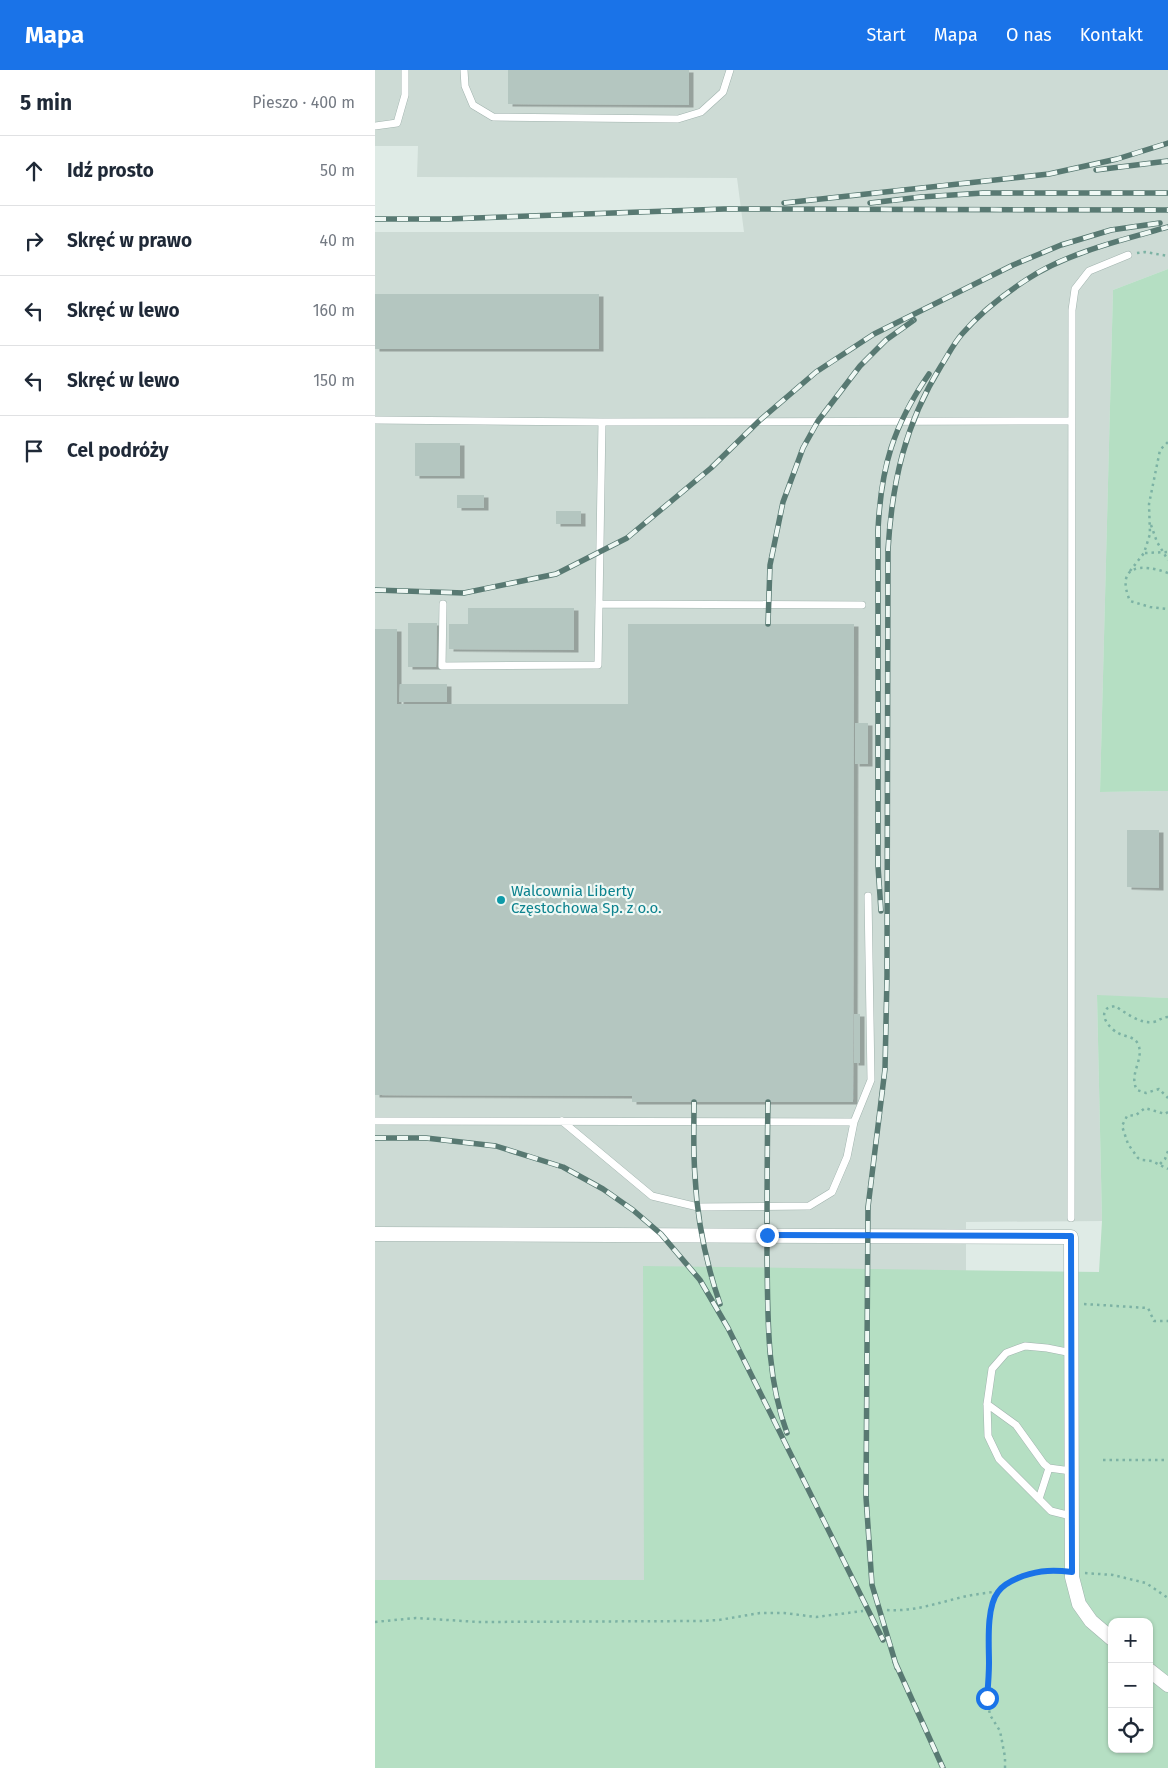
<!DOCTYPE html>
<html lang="pl">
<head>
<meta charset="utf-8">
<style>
  :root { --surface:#fff; --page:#f6f6f7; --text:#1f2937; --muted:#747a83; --line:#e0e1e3; --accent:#1a73e8 }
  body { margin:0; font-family:"Fira Sans",sans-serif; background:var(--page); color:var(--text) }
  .controls { position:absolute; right:15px; bottom:15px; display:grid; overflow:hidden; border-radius:10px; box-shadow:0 1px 4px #0004 }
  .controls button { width:45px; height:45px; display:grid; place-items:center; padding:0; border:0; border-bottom:1px solid var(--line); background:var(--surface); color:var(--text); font:25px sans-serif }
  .stop { position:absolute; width:15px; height:15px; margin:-11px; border:4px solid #1a73e8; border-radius:50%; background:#fff }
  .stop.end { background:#1a73e8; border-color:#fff; box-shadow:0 1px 5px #0008 }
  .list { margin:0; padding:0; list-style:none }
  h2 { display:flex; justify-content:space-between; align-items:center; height:65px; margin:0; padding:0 20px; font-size:21px }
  h2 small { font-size:16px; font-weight:400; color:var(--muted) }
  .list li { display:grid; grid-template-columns:32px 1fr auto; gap:15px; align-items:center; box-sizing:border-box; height:70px; padding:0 20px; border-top:1px solid var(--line) }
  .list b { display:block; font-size:19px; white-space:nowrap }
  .list em { font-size:16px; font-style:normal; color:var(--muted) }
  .icon { flex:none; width:28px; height:28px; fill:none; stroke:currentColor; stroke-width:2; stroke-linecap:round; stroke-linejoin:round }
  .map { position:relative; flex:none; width:793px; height:1698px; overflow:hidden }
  header { display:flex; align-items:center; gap:30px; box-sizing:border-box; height:70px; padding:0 25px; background:var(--accent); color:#fff }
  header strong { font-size:24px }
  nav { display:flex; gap:28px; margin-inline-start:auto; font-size:18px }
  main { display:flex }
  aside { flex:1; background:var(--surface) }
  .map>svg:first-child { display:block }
  .built { fill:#cddbd5 }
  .green { fill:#b5dfc3; fill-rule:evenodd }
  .building { fill:#b4c6c0; filter:url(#shadow) }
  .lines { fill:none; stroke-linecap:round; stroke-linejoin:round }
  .service-casing { stroke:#a1b3ae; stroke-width:8 }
  .minor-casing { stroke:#a1b3ae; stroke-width:15 }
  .path { stroke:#7cb2a4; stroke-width:2.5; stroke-dasharray:2.5 4; stroke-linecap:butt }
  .service { stroke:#fff; stroke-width:7 }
  .minor { stroke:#fff; stroke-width:14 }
  .rail-casing { stroke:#587972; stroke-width:5.5 }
  .rail { stroke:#eff8f4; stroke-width:4; stroke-dasharray:11; stroke-linecap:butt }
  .route { stroke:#1a73e8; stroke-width:6 }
  .culture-dot { fill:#0f9aa8; stroke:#eff8f4; stroke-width:2 }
  .labels { text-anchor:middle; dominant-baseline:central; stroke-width:4.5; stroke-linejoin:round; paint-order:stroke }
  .culture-label { font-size:15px; fill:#0d838f; stroke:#eff8f4; text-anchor:start }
</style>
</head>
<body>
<header>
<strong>Mapa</strong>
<nav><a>Start</a><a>Mapa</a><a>O nas</a><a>Kontakt</a></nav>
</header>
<main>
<aside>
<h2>5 min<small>Pieszo · 400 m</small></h2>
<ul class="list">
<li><svg class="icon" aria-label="ahead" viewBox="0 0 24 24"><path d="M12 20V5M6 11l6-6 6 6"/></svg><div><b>Idź prosto</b></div><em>50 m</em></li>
<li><svg class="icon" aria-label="right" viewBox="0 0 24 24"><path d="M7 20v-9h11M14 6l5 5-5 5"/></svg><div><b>Skręć w prawo</b></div><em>40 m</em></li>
<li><svg class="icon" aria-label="left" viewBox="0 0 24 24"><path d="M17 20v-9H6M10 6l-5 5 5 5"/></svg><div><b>Skręć w lewo</b></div><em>160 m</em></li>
<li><svg class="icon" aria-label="left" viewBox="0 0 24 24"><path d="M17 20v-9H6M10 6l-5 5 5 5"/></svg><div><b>Skręć w lewo</b></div><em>150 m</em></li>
<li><svg class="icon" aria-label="arrive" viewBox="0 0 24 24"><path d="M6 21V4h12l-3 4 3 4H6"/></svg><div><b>Cel podróży</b></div></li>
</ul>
</aside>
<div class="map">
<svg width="793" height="1698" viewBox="0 0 793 1698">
  <defs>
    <filter id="shadow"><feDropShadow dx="4.5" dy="2.5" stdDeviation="0" flood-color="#0004"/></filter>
  </defs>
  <rect width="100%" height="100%" fill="#dfebe6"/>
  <path class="built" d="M0,0h793v199l-55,21 -13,502 68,-1v207l-71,-2 5,225 -136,1v414l-591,-35v-1369h369l-7,-54 -320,-1 1,-31h-43z"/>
  <path class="green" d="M793,199v522l-68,1 13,-502z
    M722,925l71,3v770h-793v-188h269l-1,-314 456,6 3,-51zM737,1552h37v127h-37z"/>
  <path class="building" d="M133,0h181v35l-181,-1z
    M0,224h224v55h-224z
    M40,373h45v33h-45z
    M82,425h27v13h-27z
    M181,441h25v13h-25z
    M93,538h106v42l-125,-1v-25h19z
    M33,553h29l-1,44h-28z
    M253,554h226l-1,478h-221v-6l-257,-1v-466h22v75h231z
    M25,614h47v18h-48z
    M480,653h13v41h-13z
    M752,760h32v58l-32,-1z
    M479,944h6v49h-6z"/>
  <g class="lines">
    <g class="service-casing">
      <path id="service" d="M89,0l1,16 8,19 20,12 185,2 23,-7 22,-20 7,-22
        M0,56l22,-3 8,-28v-25
        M0,350l227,2 469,-1
        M68,534l-1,62 156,-1 4,-243
        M225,534l262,1
        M0,1051l479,1
        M187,1051l90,75 46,11 111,-1 23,-14 15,-35 7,-35 17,-42 -3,-184
        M696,1148l1,-908 3,-21 14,-18 39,-16
        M612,1334l29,21 28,39 5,4 22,3
        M664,1429l10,-31
        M696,1446l-20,-5 -52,-52 -11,-23 -1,-32 5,-35 14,-16 19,-7 22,2 25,5"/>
    </g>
    <g class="minor-casing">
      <path id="minor" d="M0,1164l696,3 1,340 7,27 12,17 21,18
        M774,1600l19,15"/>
    </g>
    <path class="path" d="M762,183l8,-1 23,4
      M776,455l6,17 11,18
      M770,483l23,-1
      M755,501l14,-18 6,-19 -1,-30 11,-54 8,-8
      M793,503c-27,-10 -53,-8 -38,28l20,6 18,2
      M793,947c-6,0 -9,4 -15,5 -13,2 -27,-9 -38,-16 -4,1 -8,1 -10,5 -4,8 7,19 13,22 7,4 16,3 20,11 7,15 -10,30 -1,46l9,3 13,-4 9,9
      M793,1042l-3,2 -20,-6 -9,7 -9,1 -5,10 6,18 10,14 4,2 10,1 16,8
      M785,1094l5,-5 3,-8
      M709,1234l64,4 6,13h14
      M728,1390h65
      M710,1503l28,2 33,8 22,15
      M512,1540c28,2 53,-8 80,-14 10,-2 21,-3 31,-5
      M0,1552l41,-4 62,4 222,-1 19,-1 41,-7h24l32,4 47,-6
      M630,1698v-11l-5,-26 -10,-16 -3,-17 2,-34 -1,-34 5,-30 5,-9 16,-12 25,-8h21"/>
    <use href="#service" class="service"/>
    <use href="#minor" class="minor"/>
    <g class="rail-casing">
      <path id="rail" d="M721,100l72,-9
        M409,133l265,-29 68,-15 51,-16
        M495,133l51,-6 62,-4h185
        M0,149h73l276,-10 444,1
        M0,520l89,3 92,-19 71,-36 84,-70 48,-47 57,-49 58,-38 139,-69 48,-20 50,-15 49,-7
        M393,554l2,-59 13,-63 20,-54 15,-27 42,-55 26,-26 28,-20
        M506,841l-3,-45v-336c3,-63 15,-104 51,-156
        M319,1032c0,24 -1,49 1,74 2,43 11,87 25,128
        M393,1032c-1,51 -1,102 -1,153 1,61 -1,121 20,178
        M0,1068h51l70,8 67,21 40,22 30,21 28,24 39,46 28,48 155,312
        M520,1592l48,106
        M522,1598l-25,-83 -6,-88 2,-290 17,-138 2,-93 1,-426c4,-68 17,-126 53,-184 7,-11 13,-23 21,-32 18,-21 41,-39 64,-54 40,-27 96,-40 142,-53"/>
    </g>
    <use href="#rail" class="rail"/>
  </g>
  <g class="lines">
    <path class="route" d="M392,1165l304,1 1,336c-18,-2 -31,-2 -49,4 -8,3 -20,8 -25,16 -12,15 -9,53 -9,71 0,12 -1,23 -2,35"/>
  </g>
  <circle class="culture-dot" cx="126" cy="830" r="5"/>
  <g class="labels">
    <g class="culture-label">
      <text x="136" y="821">Walcownia Liberty<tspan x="136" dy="17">Częstochowa Sp. z o.o.</tspan></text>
    </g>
  </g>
</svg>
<div class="controls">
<button>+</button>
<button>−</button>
<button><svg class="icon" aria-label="locate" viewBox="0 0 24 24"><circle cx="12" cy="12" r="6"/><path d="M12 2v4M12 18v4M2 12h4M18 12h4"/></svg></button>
</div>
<div class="stop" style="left:612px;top:1628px"></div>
<div class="stop end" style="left:392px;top:1165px"></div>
</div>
</main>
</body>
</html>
